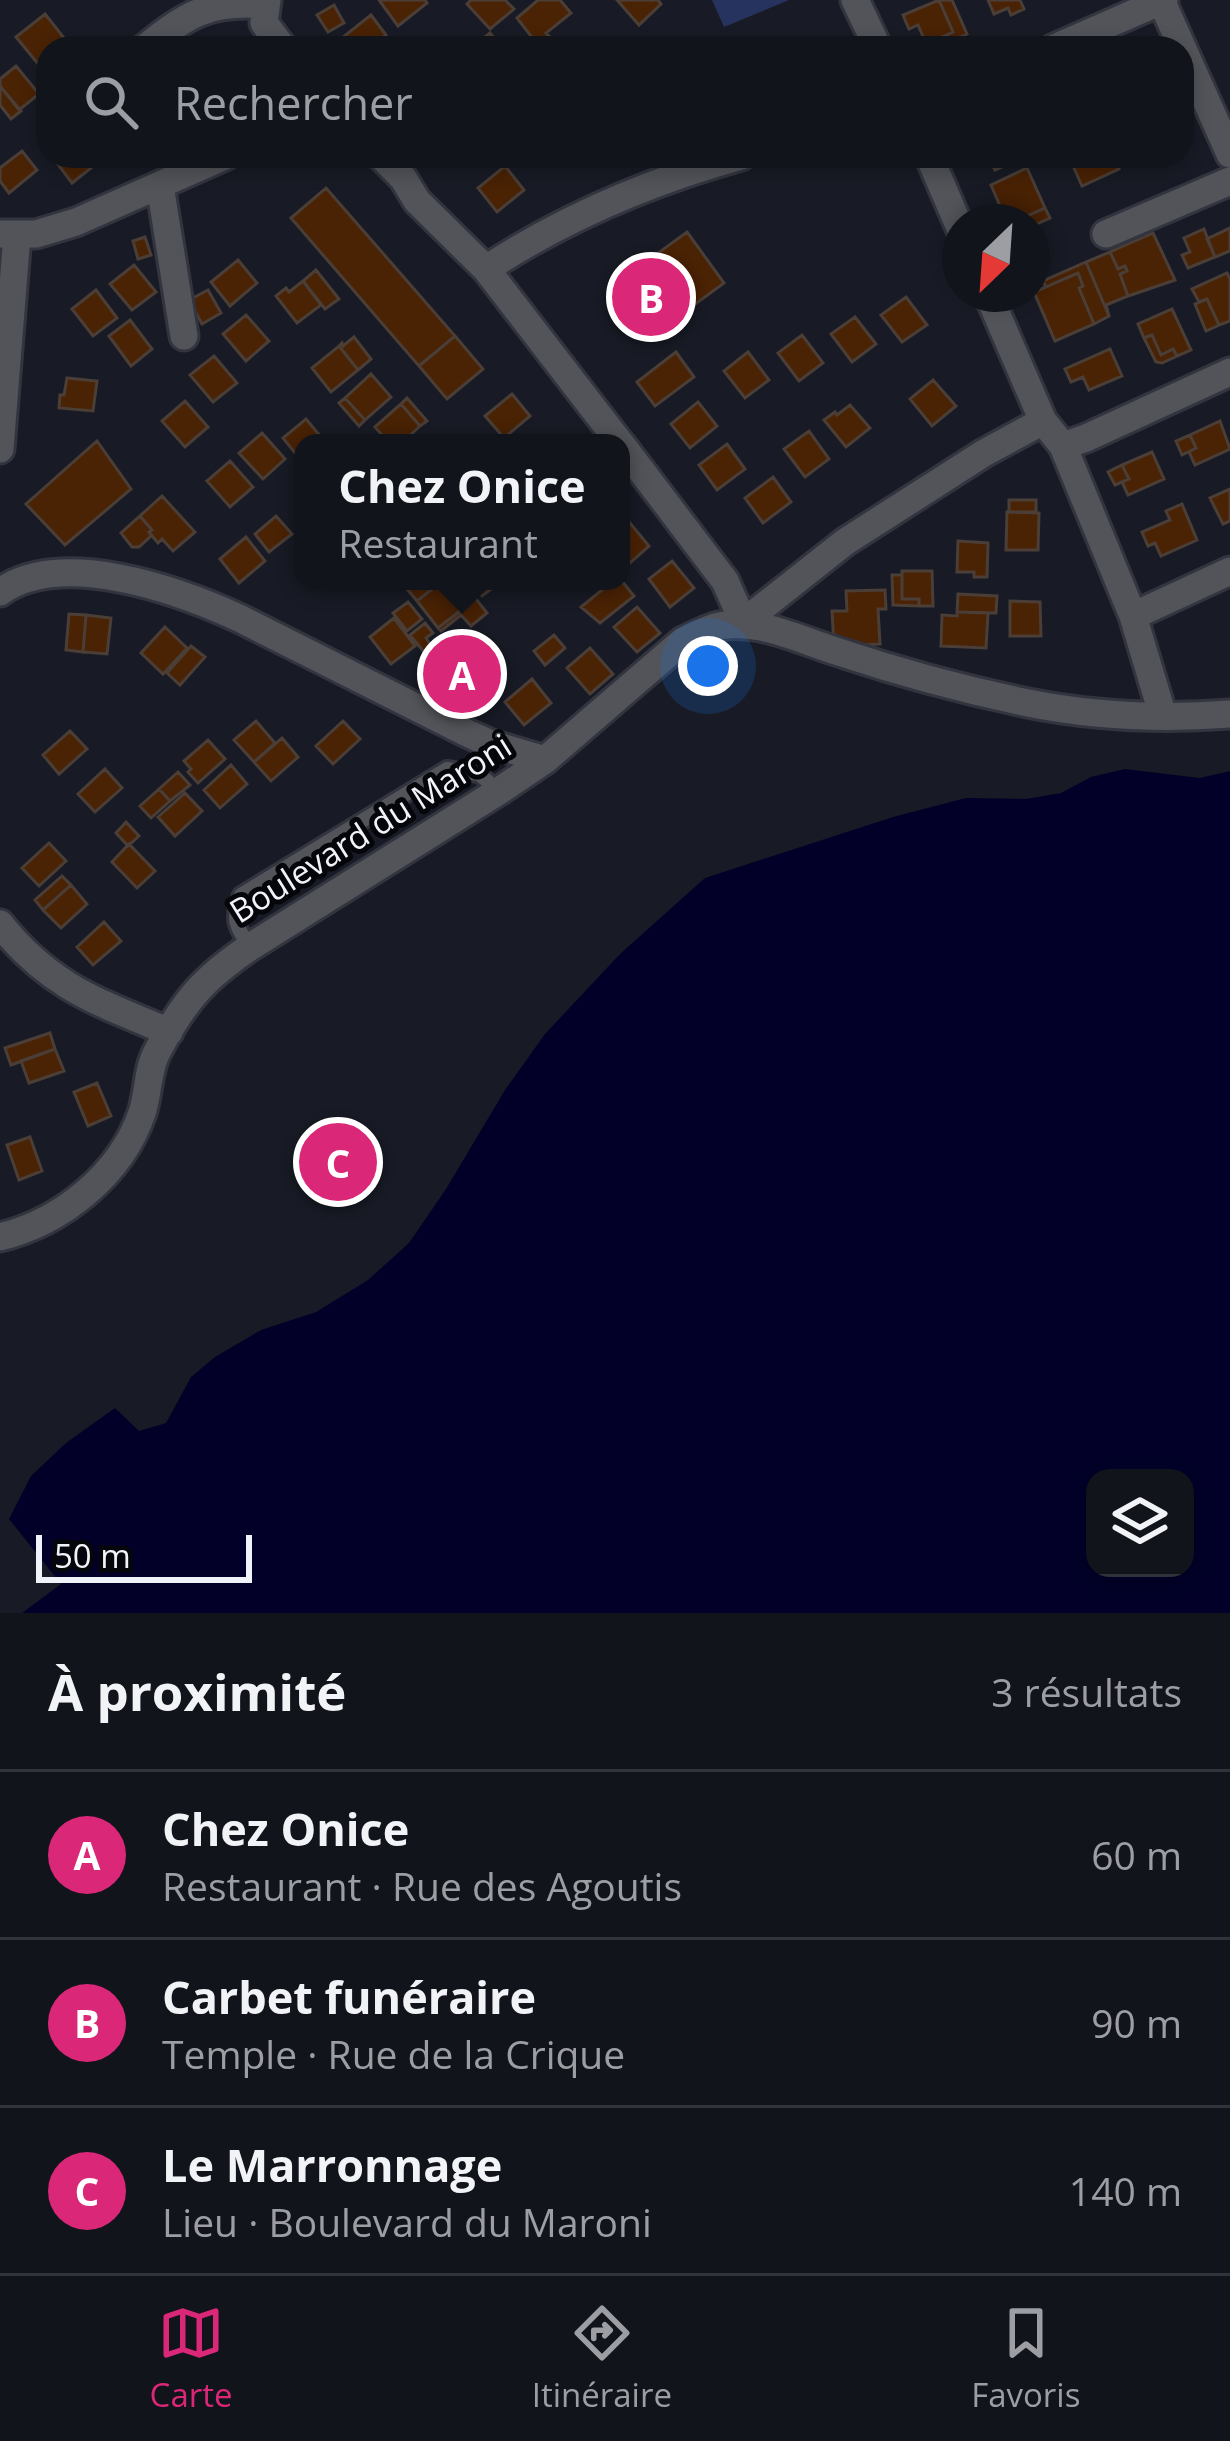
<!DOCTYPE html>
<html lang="fr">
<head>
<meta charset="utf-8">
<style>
  :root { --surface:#12141c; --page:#1f2129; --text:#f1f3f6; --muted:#9c9ea3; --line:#31333b; --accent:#db2777 }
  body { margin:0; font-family:"Open Sans",sans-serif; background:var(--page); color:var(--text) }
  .controls { position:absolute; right:36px; bottom:36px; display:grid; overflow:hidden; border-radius:24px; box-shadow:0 6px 18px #0003 }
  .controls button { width:108px; height:108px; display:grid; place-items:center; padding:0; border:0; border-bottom:3px solid var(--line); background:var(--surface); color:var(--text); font:60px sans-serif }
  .compass { position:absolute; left:942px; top:204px; width:108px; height:108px; border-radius:50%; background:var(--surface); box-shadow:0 6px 18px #0003; rotate:205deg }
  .scale { position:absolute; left:36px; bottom:30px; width:216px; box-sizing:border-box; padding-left:12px; border:6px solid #f0f3fa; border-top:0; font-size:33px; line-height:42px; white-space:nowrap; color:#f0f3fa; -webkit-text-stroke:9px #05060a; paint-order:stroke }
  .you { position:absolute; left:708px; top:666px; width:42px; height:42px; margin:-30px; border:9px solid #fff; border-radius:50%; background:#1a73e8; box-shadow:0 0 0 18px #1a73e833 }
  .badge { display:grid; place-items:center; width:78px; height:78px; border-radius:50%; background:var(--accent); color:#fff; font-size:39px; font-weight:700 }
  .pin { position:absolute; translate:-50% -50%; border:6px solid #fff; box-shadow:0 3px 12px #0006 }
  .popup { position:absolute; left:294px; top:434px; width:336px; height:156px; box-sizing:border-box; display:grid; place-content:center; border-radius:24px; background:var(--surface); filter:drop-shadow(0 3px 9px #0005); font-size:39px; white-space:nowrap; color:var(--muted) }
  .popup b { font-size:45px; color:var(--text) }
  .popup::after { content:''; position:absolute; left:50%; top:100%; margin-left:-24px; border:24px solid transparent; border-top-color:var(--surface) }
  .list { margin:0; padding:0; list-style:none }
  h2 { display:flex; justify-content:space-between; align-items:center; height:156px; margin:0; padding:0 48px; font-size:51px }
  h2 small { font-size:39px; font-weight:400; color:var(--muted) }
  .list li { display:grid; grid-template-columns:78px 1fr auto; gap:36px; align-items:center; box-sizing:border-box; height:168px; padding:0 48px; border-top:3px solid var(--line) }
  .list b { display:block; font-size:45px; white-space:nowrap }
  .list p { margin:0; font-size:39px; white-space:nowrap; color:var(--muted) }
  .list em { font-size:39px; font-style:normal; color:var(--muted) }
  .icon { flex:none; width:66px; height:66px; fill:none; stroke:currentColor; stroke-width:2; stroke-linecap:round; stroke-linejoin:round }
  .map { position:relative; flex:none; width:1230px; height:1613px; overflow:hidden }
  .search { position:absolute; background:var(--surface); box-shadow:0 6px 18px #0003; left:36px; right:36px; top:36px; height:132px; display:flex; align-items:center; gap:30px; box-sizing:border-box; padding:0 42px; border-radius:36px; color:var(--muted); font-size:45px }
  .sheet { height:660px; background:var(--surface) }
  nav { display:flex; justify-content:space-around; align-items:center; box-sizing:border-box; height:168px; border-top:3px solid var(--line); background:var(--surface); font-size:33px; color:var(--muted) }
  nav a { display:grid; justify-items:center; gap:6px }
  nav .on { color:var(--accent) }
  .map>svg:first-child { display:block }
  .green { fill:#26335e }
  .water { fill:#020028; fill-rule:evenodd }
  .building { fill:#4a2204; stroke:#4a3e37; stroke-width:3 }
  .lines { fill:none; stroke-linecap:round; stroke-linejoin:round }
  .lane-casing { stroke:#32353f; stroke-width:20 }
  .street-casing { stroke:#32353f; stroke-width:33 }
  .lane { stroke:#525459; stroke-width:14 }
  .street { stroke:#525459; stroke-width:27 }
  .labels { text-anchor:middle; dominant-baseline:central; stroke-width:10; stroke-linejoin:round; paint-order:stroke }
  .street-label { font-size:33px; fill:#f0f3fa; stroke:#05060a }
</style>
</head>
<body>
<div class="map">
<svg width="1230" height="1613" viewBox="0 0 1230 1613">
  <rect width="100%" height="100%" fill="#181b25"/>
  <path class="green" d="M712,0h77l-65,27z"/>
  <path class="water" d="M1125,769l75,9 30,-7v842h-1208l39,-29 -52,-65 22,-43 35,-33 49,-35 24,23 27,-8 25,-46 24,-20 46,-27 55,-18 52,-32 41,-37 37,-54 59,-99 40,-56 75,-80 85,-76 188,-61 73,-19 60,1 35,-6 30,-16zM1095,1478h90v90h-90z"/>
  <path class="building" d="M379,0h46l2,3 -29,23z
    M471,0h34l9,9 -24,20 -23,-25z
    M538,0h22l11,13 -25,20 3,3 -11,9 -21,-27z
    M617,0h41l3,4 -22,21z
    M939,0l14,32 -13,6 3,7 -15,3 -10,-23 -9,4 -6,-14z
    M939,0h13l15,34 -11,5 2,4 -12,5 -6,-10 13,-6z
    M988,0h32l4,9 -13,6 -3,-7 -14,6z
    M334,5l10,18 -16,9 -11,-17z
    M45,14l27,34h-24v28l-32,-39z
    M371,15l15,20 -17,13h-19l-8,-10z
    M490,33l12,15h-30z
    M16,66l23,28 -20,16 -19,-24v-7z
    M0,86l21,25 -10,8 -11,-14z
    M22,151l15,19 -28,23 -9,-12v-13z
    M66,156h31l4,4 -29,23 -15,-20z
    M988,156h33l1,2 -27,12z
    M1077,156h36l6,13 -37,17 -12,-27z
    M505,166l19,24 -27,22 -19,-24z
    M1027,168l18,40 -31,14h-7l-16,-37z
    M326,188l129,148 -36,30 -128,-148z
    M1045,208l5,10 -18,8v-4h-18z
    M1230,228v23l-15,6 -8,-18z
    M1204,229l11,28 -27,11 -6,-13 8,-3 -6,-14z
    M687,232l37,51 -34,25 -36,-52z
    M1153,233l22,47 -47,16 -8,-22 7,-3 -2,-5 -7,3 -8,-17z
    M145,237l6,18 -13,4 -5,-18z
    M1110,252l8,17 7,-3 2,5 -7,3 8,22 -22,9 3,11 -23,-54z
    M238,260l19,23 -27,23 -19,-24z
    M1086,262l23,54 -15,8 -15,-36 4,-2 -5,-13 -32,14 -3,-6z
    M134,265l22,27 -24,18 -22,-26z
    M662,268l20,28 -42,30 -24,-4 4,-24z
    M316,270l23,29 -14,10 -22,-28z
    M1078,273l5,13 -4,2 15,36 -39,17 -21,-49z
    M1227,273l3,6v42l-11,4 -12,-26 -8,3 -7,-13z
    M303,281l18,24 -24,18 -21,-27 10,-8 3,4z
    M96,290l21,28 -24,18 -21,-27z
    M208,290l13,23 -19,11 -13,-24z
    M906,297l21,28 -25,17 -21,-27z
    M1207,299l12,26 -13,6 -11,-27z
    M1172,309l19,41 -14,6 -4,-7 -12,6 -9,-20 -8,3 -6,-14z
    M246,315l23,26 -23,20 -23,-27z
    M855,317l21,27 -24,18 -21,-28z
    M130,320l22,29 -21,17 -22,-30z
    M802,335l21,28 -24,18 -21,-28z
    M1152,335l9,20 12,-6 4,7 -15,7 -6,-1 -12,-24z
    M455,336l28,33 -36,30 -28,-33z
    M354,337l17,22 -13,11 -19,-24 3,-3 1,3z
    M339,346l19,24 -27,22 -19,-24z
    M1110,349l12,27 -33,14 -6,-13 -12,5 -6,-13z
    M676,352l18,25 -39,29 -18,-24z
    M748,352l21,28 -24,18 -21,-27z
    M214,356l23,27 -24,19 -23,-27z
    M371,374l20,23 -26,23 -20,-22z
    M67,378l30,3 -4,30 -34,-3 1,-13h4z
    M933,380l23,26 -24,20 -22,-27z
    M512,394l18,22 -26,22 -19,-22z
    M345,398l20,22 -6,6 -20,-23z
    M407,398l20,23 -7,5 -19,-22z
    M185,401l23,26 -23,20 -23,-26z
    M698,402l19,24 -27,22 -19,-24z
    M401,404l19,22 -18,17h-13l-14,-16z
    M850,405l20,23 -24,19 -22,-27 11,-8 2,3z
    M306,419l20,24h-23v20l-20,-25z
    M1220,421l10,28 -35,16 -6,-13 7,-4 -6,-13z
    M809,431l20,28 -24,18 -21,-28z
    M262,433l23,26 -22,20 -24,-26z
    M1190,435l6,13 -14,7 -6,-14z
    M97,441l34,48 -66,56 -39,-41z
    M727,444l18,25 -28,21 -18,-25z
    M1152,452l12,27 -36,16 -6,-13 7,-3 -7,-14z
    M230,461l23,26 -23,20 -23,-26z
    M1122,465l7,14 -14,6 -7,-13z
    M773,477l18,25 -28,21 -18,-25z
    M1230,489v32l-7,3 -13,-26z
    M162,496l33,36 -22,19 -11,-12 -4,4 -9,-11 3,-2 -12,-14z
    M1009,500h27v12h-27z
    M1182,504l15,36 -36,16 -6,-13 -7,3 -6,-14 28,-12 -4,-9z
    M1007,512l32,1 -1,37h-32z
    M140,516l12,14 -3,2 2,4 -12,11h-7l-11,-14z
    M276,516l16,18 -23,18 -14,-18z
    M630,523l19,23 -26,23 -2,-39z
    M246,537l19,24 -26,22 -19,-24z
    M958,541l30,2 -1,34h-13v-5h-17z
    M672,561l22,27 -24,19 -21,-28z
    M902,571h30l1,35h-14v-7h-17z
    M892,575h10v24h17v7l-26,-1z
    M621,580l13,16 -34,27 -19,-16 32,-26z
    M418,581h22l1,1 -24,19 -10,-12z
    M452,581h10l25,32 -16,13 -10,-11 -20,16 -3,-3 27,-21 -18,-22z
    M471,581h31l-20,15z
    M441,582l21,28 -24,18 -21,-27z
    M885,590l1,19h-8l2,35 -46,2 -2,-35h15l-1,-20z
    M958,594l39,2 -1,17 -39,-1z
    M1010,601l30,1 1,34h-31z
    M408,602l14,17 -15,12 -14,-18z
    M637,607l23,26 -23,19 -23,-25z
    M957,612l31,1 -2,35 -45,-2 1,-31 15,1z
    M69,614l17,1 -3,37 -17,-2z
    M86,615l25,3 -4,36 -24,-2z
    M394,618l21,28 -24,18 -21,-27z
    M425,623l8,10 -7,5 5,8 -7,6 -14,-17z
    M165,627l22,21 -24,26 -22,-21z
    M554,635l11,13 -20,17 -11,-14z
    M191,646l14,11 -25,28 -13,-12z
    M468,647l19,24 -27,22 -19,-24z
    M590,648l23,26 -23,20 -23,-26z
    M532,679l19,24 -27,22 -19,-23z
    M256,721l19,22 -21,19 -20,-22z
    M343,721l17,18 -27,25 -17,-18z
    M70,731l17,18 -28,25 -16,-19z
    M282,738l16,19 -27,24 -17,-19z
    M208,740l17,19 -27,24 -10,-11 3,-3 -7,-8z
    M231,765l16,19 -27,24 -16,-18z
    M105,769l17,19 -27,24 -17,-18z
    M178,772l12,13 -20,16 -11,-12z
    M159,789l11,12 -19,17 -11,-12z
    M185,793l17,18 -27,25 -17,-19z
    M126,822l13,14 -11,10 -12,-13z
    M49,843l17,18 -27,25 -17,-18z
    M129,844l26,27 -18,17 -25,-26z
    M62,876l9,9 -28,25 -8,-10z
    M71,885l16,19 -26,24 -18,-18z
    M104,922l17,19 -28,24 -16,-18z
    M50,1033l5,16 -44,16 -6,-17z
    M55,1049l9,22 -35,12 -8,-22z
    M97,1083l14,33 -23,10 -14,-34z
    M30,1137l12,34 -23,9 -12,-35z"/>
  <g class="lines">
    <g class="lane-casing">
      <path id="lane" d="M250,947c-15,-22 -18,-27 -9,-52l206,-126 32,5 20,17"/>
    </g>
    <g class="street-casing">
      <path id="street" d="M267,0l-3,23 19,25
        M855,0l23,48
        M1161,0l69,154
        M145,48c42,-34 65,-48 120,-43
        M1054,48l110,-48
        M381,156l22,22 14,23 69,68 134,174
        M929,156l31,72
        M160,185l24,151
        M0,234h36l40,-12 149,-66
        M1106,234l124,-53
        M486,269c78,-51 165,-88 255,-113
        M988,294l55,127 20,25 70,170 30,100
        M621,444l104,137 12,27 3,17 105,-83 139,-89 59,-32
        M1063,446l23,-8 144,-66
        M0,449l17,-214
        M0,592c61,-44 178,-2 239,26l228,115 24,11 54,16
        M1133,616l97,-45
        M0,924c50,63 98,78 169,108
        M0,1237c62,-15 121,-63 142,-124 7,-21 5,-44 16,-63 27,-50 45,-71 92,-103l249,-156 46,-31 138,-119c14,-6 28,-15 43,-16 39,-4 79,17 116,28 60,20 124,37 186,50 65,13 136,16 202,11"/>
    </g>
    <use href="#lane" class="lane"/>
    <use href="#street" class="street"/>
  </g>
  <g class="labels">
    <g class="street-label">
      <text transform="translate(370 828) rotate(-32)">Boulevard du Maroni</text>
    </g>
  </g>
</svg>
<div class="controls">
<button><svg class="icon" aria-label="layers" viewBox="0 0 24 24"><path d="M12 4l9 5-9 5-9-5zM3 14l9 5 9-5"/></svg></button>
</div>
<svg class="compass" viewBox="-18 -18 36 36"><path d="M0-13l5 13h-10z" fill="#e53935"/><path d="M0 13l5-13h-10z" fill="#9c9ea3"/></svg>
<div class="scale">50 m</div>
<div class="you"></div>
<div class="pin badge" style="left:462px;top:674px">A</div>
<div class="popup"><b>Chez Onice</b>Restaurant</div>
<div class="pin badge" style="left:651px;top:297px">B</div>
<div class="pin badge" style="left:338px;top:1162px">C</div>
<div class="search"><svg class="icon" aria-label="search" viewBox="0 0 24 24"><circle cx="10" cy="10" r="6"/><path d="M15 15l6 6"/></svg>Rechercher</div>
</div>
<section class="sheet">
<h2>À proximité<small>3 résultats</small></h2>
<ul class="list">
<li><span class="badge">A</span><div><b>Chez Onice</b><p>Restaurant · Rue des Agoutis</p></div><em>60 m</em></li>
<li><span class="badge">B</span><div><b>Carbet funéraire</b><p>Temple · Rue de la Crique</p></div><em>90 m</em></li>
<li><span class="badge">C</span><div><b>Le Marronnage</b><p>Lieu · Boulevard du Maroni</p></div><em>140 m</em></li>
</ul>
</section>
<nav>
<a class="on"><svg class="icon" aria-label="map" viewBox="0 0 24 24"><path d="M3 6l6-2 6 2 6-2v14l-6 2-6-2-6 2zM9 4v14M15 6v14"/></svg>Carte</a>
<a><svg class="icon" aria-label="directions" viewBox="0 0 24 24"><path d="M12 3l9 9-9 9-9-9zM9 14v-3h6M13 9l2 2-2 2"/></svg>Itinéraire</a>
<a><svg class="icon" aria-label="saved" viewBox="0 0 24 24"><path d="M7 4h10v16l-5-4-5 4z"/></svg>Favoris</a>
</nav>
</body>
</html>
